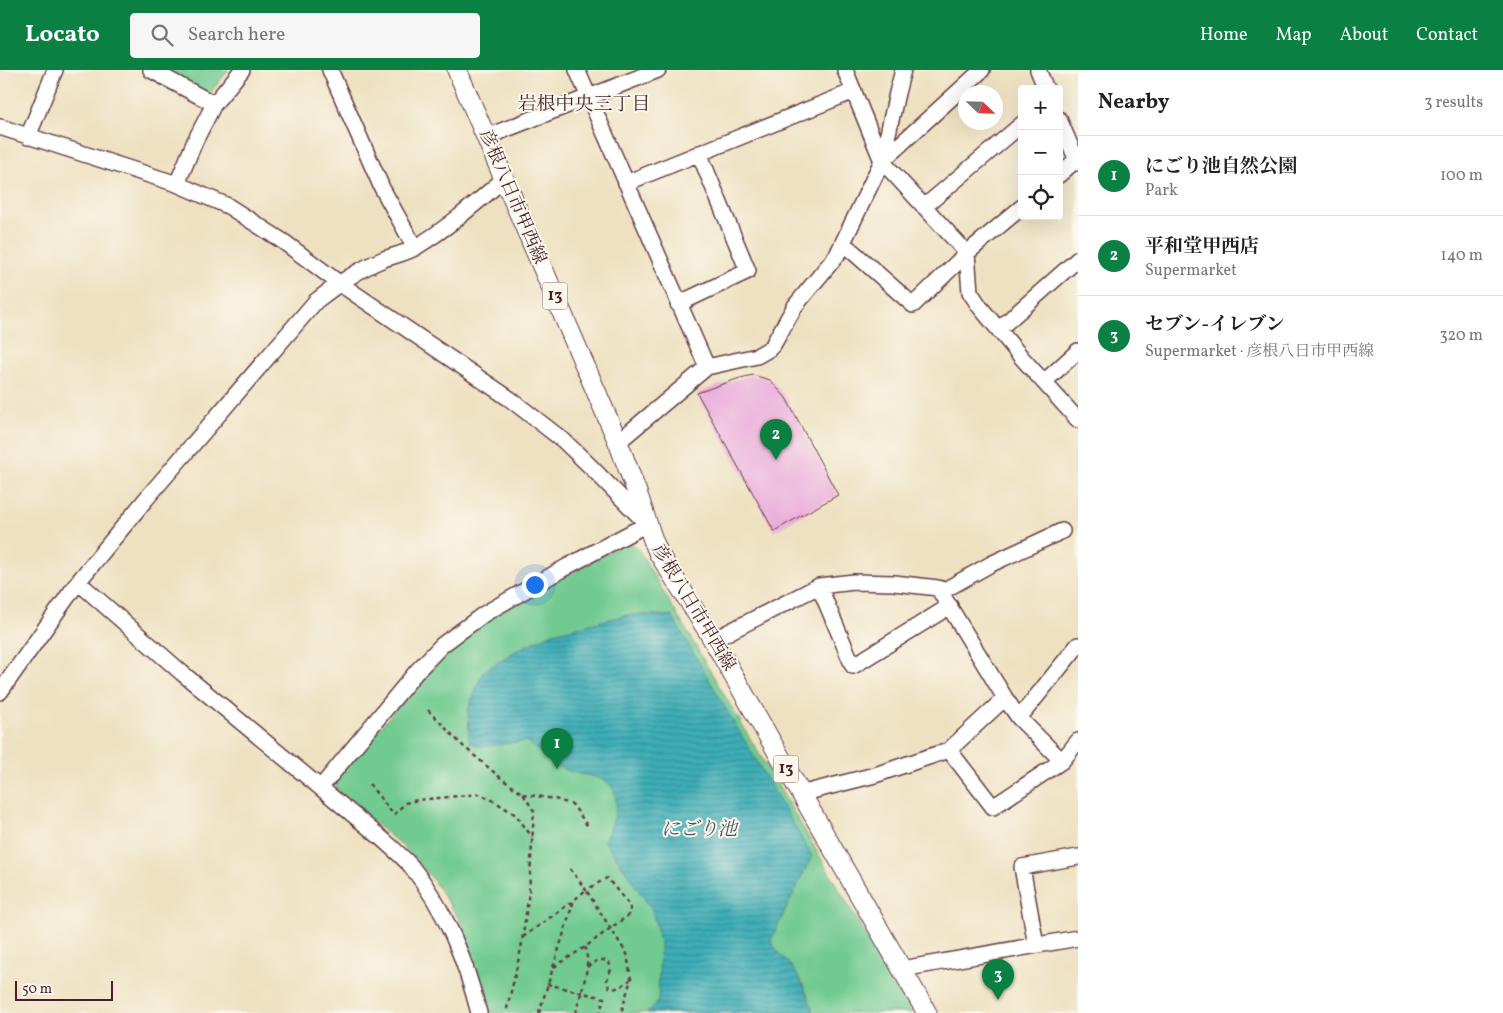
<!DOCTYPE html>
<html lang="en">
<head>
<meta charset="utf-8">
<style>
  :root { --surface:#fff; --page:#f6f6f6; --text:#222; --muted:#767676; --line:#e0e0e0; --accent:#0b8043 }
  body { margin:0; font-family:Vollkorn,"Noto Serif JP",serif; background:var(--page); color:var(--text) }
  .controls { position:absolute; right:15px; top:15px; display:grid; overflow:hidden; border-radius:5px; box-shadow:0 5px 20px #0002 }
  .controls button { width:45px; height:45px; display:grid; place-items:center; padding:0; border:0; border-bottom:1px solid var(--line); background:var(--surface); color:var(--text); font:25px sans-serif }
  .compass { position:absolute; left:958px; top:15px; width:45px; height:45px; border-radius:50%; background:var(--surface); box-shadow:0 5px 20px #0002; rotate:113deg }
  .scale { position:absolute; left:15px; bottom:12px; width:98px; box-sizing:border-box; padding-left:5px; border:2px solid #4a1f2b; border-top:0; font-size:14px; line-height:18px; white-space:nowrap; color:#4a1f2b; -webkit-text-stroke:4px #fbf7ec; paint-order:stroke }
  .you { position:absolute; left:534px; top:514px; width:18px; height:18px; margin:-12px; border:4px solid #fff; border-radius:50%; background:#1a73e8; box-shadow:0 0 0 8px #1a73e833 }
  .badge { display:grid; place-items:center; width:32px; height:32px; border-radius:50%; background:var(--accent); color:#fff; font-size:16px; font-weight:700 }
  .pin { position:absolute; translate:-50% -41px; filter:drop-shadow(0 1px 2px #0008) }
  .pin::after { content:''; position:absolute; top:26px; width:18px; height:15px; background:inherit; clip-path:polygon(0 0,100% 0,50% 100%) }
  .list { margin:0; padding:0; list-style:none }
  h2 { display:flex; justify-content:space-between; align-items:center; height:65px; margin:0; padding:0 20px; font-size:21px }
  h2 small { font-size:16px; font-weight:400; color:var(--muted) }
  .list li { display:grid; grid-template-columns:32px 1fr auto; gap:15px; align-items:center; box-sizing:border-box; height:80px; padding:0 20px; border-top:1px solid var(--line) }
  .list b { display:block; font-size:19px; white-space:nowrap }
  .list p { margin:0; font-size:16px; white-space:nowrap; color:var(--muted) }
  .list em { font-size:16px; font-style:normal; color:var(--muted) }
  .icon { flex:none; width:28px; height:28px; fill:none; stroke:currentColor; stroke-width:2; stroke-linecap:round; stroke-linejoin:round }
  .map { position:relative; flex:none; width:1078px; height:943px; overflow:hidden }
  header { display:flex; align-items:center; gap:30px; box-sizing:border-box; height:70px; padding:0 25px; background:var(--accent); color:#fff }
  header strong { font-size:24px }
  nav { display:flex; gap:28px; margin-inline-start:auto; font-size:18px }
  .search { width:350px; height:45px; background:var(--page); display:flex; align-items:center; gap:12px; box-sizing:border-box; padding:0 18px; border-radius:5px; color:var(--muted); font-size:19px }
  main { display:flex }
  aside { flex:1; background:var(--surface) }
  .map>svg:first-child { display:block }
  .park { fill:#71ca90; stroke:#5e745e }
  .water { fill:url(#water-rules); stroke:#436670 }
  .building { fill:#eaaedb }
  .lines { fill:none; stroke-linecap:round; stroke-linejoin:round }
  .minor-casing { stroke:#633c42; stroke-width:18 }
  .major-casing { stroke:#633c42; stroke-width:21 }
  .path { stroke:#633c42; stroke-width:2.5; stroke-dasharray:4 4; stroke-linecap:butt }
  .minor { stroke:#fff; stroke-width:15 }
  .major { stroke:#fff; stroke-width:19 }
  .labels { text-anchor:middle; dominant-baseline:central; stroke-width:4; stroke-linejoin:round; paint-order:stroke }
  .shield { fill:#fbf7ec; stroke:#7f6065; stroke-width:1 }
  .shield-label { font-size:16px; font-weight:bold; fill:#4a1f2b }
  .street-label { font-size:18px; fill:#4a1f2b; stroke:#fbf7ec }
  .neighbourhood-label { font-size:19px; fill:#4a1f2b; stroke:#fbf7ec }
  .water-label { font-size:19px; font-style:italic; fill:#445863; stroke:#fbf7ec }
</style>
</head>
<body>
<header>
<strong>Locato</strong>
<div class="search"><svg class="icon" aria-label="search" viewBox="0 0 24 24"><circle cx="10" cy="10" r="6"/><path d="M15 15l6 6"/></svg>Search here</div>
<nav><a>Home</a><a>Map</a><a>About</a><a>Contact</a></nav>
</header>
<main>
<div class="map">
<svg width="1078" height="943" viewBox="0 0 1078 943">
  <defs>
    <pattern id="water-rules" width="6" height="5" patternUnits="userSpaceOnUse" patternTransform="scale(1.25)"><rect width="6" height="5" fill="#3cadb6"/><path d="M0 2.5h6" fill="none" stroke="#348c94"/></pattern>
  </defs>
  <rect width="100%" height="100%" fill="#fbf7ec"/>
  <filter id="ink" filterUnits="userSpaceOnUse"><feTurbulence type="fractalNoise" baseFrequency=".02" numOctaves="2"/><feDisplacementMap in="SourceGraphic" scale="10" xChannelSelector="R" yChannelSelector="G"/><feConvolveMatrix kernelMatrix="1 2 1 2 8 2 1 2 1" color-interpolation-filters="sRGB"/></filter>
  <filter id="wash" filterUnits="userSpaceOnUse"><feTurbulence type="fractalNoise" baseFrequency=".0096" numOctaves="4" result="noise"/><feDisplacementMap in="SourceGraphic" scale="20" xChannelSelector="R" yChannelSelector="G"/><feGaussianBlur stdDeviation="1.12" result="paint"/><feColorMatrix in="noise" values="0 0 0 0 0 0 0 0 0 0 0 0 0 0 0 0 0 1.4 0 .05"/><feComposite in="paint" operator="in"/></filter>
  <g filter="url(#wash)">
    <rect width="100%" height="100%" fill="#eee1c1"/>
    <path class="park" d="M162,0h66l-19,25z
      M625,473l8,1 7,8 272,461h-424l-11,-46 -16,-45 -30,-45 -24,-27 -69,-58 -4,-10 105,-124 20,-19 20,-15z"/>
    <path class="water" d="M641,544l31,2 140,240 -41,84c7,16 13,16 22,29 10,14 16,27 20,44h-166l11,-11 2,-60 -8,-32 -48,-70c10,-15 21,-47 1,-59 -13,-7 -29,-6 -41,-12 -14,-6 -25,-18 -37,-28l-47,6 -11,-6 -1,-31 15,-38 7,-5 29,-18 34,-16 74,-18z"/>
    <g id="blocks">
      <path class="building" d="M753,305l17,5 16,18 52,97 -64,36 -77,-138 43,-15z"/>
    </g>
  </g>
  <g filter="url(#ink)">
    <use href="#blocks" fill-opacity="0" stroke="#633c42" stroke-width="1"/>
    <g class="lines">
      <g class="minor-casing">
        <path id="minor" d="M151,0l63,34
          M330,0l52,118 33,60
          M577,0l130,297
          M845,0l37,91 85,92 3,39 10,15 42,51 56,62
          M1038,0l8,19
          M1059,49l19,44
          M0,57l177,57 51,22 56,36 55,41 171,116 54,42 28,27 55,56 -79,42 -84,48 -42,31 -25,26 -96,116
          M28,67l27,-67
          M486,67l172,-67
          M882,91l100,-91
          M1059,105l17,-15
          M626,113l228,-92
          M177,114l18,-43 19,-37 28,-34
          M924,137l98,-83
          M843,173l70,62 54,-52 55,-46
          M678,234l70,-33 -49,-118
          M999,259l79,-70
          M1044,312l34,-31
          M618,372l89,-75 50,-11 12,-7 4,-4 22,-39 42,-51 45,-94 15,-68 6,-23
          M78,512l104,91 198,164c10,9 22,19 31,29 35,44 54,93 68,147
          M819,516l34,80 97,-60
          M941,522l50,-28 71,-33
          M713,570l106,-54 35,-4 40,1 44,5 67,110 14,20 43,43
          M0,622l78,-110 68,-83 170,-198c22,-17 43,-32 68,-42 11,-4 23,-6 32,-12 32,-19 60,-44 88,-68
          M1019,648l59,-73
          M949,680l44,57 69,-46 16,-20
          M800,724l75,-19 74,-25 56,-52
          M1036,875l-14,-78 56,-10
          M902,899l176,-31"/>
      </g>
      <g class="major-casing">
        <path id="major" d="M457,0l161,372 20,53 15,45 6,14 50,79 218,380"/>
      </g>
      <path class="path" d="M428,640l35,36 39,33 21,15 11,17 -5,81 -8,57 -15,64
        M369,714l25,31 11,-12 13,-3 61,-6 15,7 22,14 16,22
        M523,724l32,5 18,6 16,23
        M523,867l50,-36
        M554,897l31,-20 45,-33v-8l-23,-28 -21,12 -18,-24
        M587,897c7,-5 13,-10 22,-5l2,7 -4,11 2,7 4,2 7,-2 10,-7
        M547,914l57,14 -4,15
        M539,943l35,-113 12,-10 41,64 4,25 -10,34
        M576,943c4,-20 16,-46 9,-66"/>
      <use href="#minor" class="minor"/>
      <use href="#major" class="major"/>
    </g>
  </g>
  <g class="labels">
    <g class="shield">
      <rect x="542.5" y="212.5" width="25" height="27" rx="4"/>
      <rect x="773.5" y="685.5" width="25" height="27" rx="4"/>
    </g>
    <g class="shield-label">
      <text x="555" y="226">13</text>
      <text x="786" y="699">13</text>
    </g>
    <g class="street-label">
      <text transform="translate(512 127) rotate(67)">彦根八日市甲西線</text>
      <text transform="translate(693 538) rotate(59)">彦根八日市甲西線</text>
    </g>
    <g class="neighbourhood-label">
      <text x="584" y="35">岩根中央三丁目</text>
    </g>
    <g class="water-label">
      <text x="699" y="760">にごり池</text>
    </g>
  </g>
</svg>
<div class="controls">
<button>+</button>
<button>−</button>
<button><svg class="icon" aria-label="locate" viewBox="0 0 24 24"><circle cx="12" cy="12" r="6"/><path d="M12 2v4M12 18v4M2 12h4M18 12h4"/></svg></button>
</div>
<svg class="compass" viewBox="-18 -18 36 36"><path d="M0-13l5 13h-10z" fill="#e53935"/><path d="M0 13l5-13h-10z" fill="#767676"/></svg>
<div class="scale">50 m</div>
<div class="you"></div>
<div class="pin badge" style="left:557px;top:699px">1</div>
<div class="pin badge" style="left:776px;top:390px">2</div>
<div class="pin badge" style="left:998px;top:930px">3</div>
</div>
<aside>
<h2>Nearby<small>3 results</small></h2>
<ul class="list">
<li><span class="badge">1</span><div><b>にごり池自然公園</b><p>Park</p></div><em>100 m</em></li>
<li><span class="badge">2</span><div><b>平和堂甲西店</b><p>Supermarket</p></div><em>140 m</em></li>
<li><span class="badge">3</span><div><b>セブン-イレブン</b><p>Supermarket · 彦根八日市甲西線</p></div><em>320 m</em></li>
</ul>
</aside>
</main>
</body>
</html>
